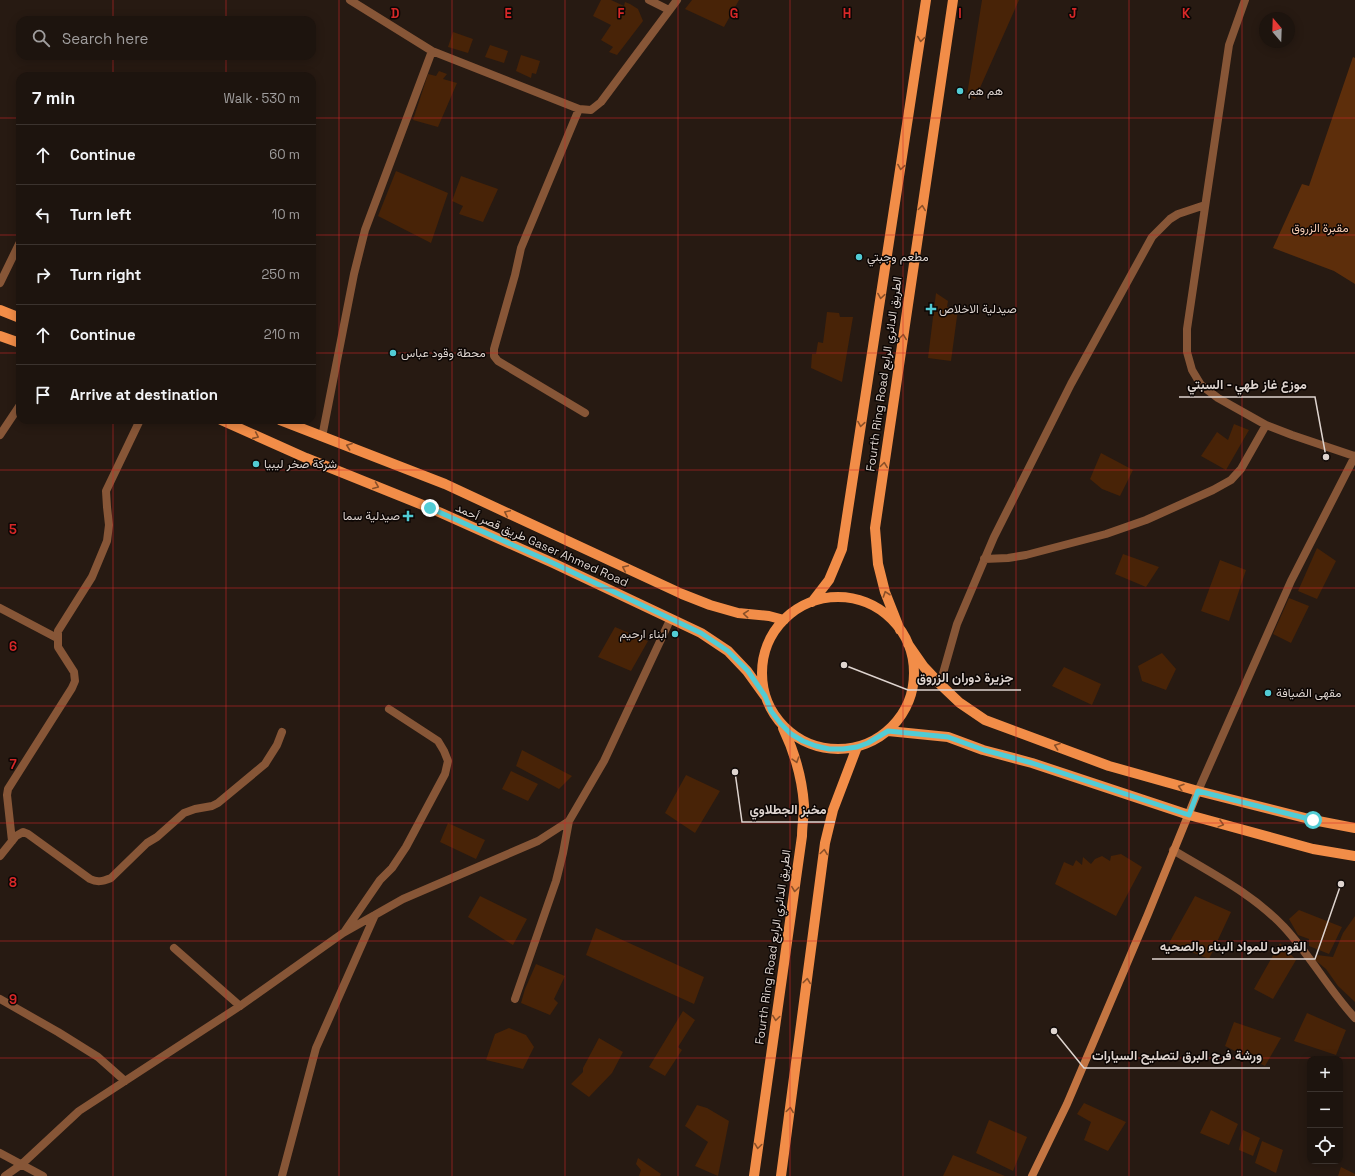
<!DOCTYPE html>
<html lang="en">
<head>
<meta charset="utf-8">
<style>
  :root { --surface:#1d140e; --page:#2a211c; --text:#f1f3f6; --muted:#a09e9e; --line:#3b332e }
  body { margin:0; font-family:"Space Grotesk",Vazirmatn,sans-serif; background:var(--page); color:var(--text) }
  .controls { position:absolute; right:12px; bottom:12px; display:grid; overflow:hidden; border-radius:8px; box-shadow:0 2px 10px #0003 }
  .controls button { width:36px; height:36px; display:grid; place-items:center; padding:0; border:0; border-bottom:1px solid var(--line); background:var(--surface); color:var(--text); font:20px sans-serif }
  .compass { position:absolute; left:1259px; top:12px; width:36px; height:36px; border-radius:50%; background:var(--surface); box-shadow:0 2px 10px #0003; rotate:341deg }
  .stop { position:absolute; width:12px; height:12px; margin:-9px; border:3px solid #52ccd5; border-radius:50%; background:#fff }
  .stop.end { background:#52ccd5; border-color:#fff; box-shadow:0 1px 4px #0008 }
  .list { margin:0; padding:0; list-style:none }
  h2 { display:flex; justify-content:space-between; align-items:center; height:52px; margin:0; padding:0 16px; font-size:17px }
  h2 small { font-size:13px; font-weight:400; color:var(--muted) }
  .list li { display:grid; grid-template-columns:26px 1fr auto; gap:12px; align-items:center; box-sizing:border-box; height:60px; padding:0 16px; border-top:1px solid var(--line) }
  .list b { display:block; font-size:15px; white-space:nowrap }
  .list em { font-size:13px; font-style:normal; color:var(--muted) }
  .icon { flex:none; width:22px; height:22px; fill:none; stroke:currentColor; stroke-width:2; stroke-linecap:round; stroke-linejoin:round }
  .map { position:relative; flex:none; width:1355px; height:1176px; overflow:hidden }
  .search { position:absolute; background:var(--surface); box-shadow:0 2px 10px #0003; left:16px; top:16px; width:300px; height:44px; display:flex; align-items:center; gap:10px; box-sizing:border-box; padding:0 14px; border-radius:12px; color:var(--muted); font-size:15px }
  .panel { position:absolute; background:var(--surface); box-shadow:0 2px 10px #0003; left:16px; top:72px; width:300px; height:352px; border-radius:12px }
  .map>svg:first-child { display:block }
  .green { fill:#5d2e0b }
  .building { fill:#482307 }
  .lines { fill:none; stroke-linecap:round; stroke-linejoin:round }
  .street { stroke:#875637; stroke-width:8 }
  .secondary { stroke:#c37542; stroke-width:8 }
  .primary { stroke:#f28d48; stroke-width:10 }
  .oneway { stroke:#8a5029 }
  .route { stroke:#52ccd5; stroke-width:5 }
  .grid { fill:none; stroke:#d62828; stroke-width:1; stroke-opacity:0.55 }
  .poi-dot { fill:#52ccd5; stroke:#0c0604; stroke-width:1.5 }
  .labels { text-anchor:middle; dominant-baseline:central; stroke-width:3; stroke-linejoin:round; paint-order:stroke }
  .poi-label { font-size:12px; fill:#ded4cf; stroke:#0c0604; text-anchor:start }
  .park-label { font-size:12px; fill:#f4cab2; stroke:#0c0604 }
  .street-label { font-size:12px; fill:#ded4cf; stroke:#0c0604 }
  .grid-label { font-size:13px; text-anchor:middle; font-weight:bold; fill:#d62828; stroke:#0c0604; stroke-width:3; stroke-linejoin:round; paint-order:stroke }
  .leader { fill:none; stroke:#ded4cf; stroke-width:1.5 }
  .callout-dot { fill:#ded4cf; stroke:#0c0604; stroke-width:1.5 }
  .callout-label { font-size:13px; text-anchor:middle; font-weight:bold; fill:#ded4cf; stroke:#0c0604; stroke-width:3; stroke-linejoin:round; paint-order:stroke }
</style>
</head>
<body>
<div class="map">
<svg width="1355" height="1176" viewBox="0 0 1355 1176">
  <rect width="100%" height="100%" fill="#271a12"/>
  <path class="green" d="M1353,57l2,1v226l-21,-13 -61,-23 29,-64 7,2z"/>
  <path class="building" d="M601,0h10l13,6 1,-4 5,2 8,5 5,12 -26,34 -8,-3 4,-5 -12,-7 10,-15 -18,-9z
    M692,0h47l-15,27 -39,-18z
    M982,0h37l-44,99 -8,-4z
    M453,32l20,7 -5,14 -20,-6z
    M490,45l18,6 -4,12 -19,-6z
    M521,55l19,6 -4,13 -4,-1 -1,5 -15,-7z
    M439,71l8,3 -4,5 14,4 -19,44 -25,-7 15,-46 8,2z
    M396,171l52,22 -17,50 -53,-27z
    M461,176l37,13 -15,33 -24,-8 4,-8 -11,-5z
    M936,293l12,8 -1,6 11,2 -7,52 -23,-3z
    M827,312l12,1 1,4h13l-11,65 -31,-14 1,-14h4l2,-12 5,1z
    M1234,424l15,6 -23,40 -25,-14 16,-24 11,8z
    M1101,453l32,17 -13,26 -18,-7 -12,-10z
    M1317,548l19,13 -19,38 -19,-8z
    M1123,554l36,13 -13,20 -31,-13z
    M1220,560l26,10 -17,51 -28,-10z
    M1289,598l20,8 -18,37 -18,-9z
    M615,627l33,14 -17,30 -33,-14z
    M1162,653l14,16 -10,21 -24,-9 -4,-15z
    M1064,667l37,17 -9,21 -40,-19z
    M522,750l50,26 -13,13 -43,-23z
    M511,771l27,13 -10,17 -26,-12z
    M686,775l34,16 -25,42 -30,-20z
    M448,823l37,17 -9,19 -36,-17z
    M1121,854l21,13 -26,49 -61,-32 9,-22 9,4 3,-6 6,5 1,-8 8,7 4,-5 7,-3 8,5 1,-5z
    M480,896l47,23 -14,26 -45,-28z
    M1195,896l36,16 -22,47 -40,-16z
    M1299,910l43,17 -13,27 -20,-8v-7l-11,-4 -9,-16z
    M1355,916v86l-17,-16 -12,-17 -11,-9 2,-5 16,2 10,-24z
    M596,928l108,49 -10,27 -108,-49z
    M1280,943l16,17 -23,39 -19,-10z
    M536,964l29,12 -11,23 4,4 -8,12 -29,-12 4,-14z
    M683,1011l12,9 -17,27 4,3 -17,26 -16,-9z
    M1307,1013l39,17 -10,25 -42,-14z
    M1234,1022l47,16 -16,28 -40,-20z
    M509,1028l17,7 8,12 -11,22 -37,-9 9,-26z
    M599,1038l24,14 -11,21 -23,24 -18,-13 12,-12v-4z
    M1084,1103l42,19 -18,29 -24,-11 7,-18 -14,-8z
    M697,1105l10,3 22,13 -11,55 -23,-10 13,-24 -23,-16z
    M1211,1110l27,14 -9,21 -29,-12z
    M989,1120l38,17 -14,34 -37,-18z
    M1243,1130l17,8 -7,18 -14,-6z
    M1262,1141l21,9 -7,23 -21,-10z
    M953,1155l52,21h-62z
    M638,1158l23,16 -1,2h-21l2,-6 -5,-6z
    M1341,1167l14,7v2h-17z"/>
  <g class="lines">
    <path class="street" d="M350,0l82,51 147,58 12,1 10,-8 76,-102
      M649,0l20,10
      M1245,0l-16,45 -42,284v23l5,18 9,15 17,13 48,27 26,10 62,21
      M579,109l-58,139 -6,27 -21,74v7l4,5 87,52
      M0,283l20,-41
      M0,435l20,-30
      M322,437l32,-163 11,-44 67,-179
      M984,559l24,-1 18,-3 80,-21 40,-14 67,-30 18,-10 10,-11 25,-44
      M0,608l57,30
      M940,684l17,-60 37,-87 77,-153 81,-147 18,-18 8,-5 27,-9
      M1198,791l93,-210 64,-125
      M12,841l-5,-46 1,-6 64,-101 3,-7 -1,-9 -16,-25v-16l34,-54 15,-36 2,-16 -2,-18 -1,-16 34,-71
      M1173,850c38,23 80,44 111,77 26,28 45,63 71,91
      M0,856l16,-20 7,-4 5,2 62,45c8,4 13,2 21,-1l36,-35 10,-6 27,-24 11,-4 17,-3 6,-3 47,-39 12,-19 5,-13
      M345,931l35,-51 12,-12 14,-21 39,-73 3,-13 -4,-10 -6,-10 -49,-32
      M174,948l66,58
      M0,999l58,33 40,25 27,24
      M515,999l41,-118 7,-28 6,-32
      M0,1153l43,23
      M5,1176l17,-12 57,-53 161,-105 103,-73 60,-34 135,-58 31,-20 35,-60 67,-143
      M282,1176l34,-128 59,-133"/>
    <path class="secondary" d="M1032,1176l35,-72 81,-190 50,-123"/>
    <path class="primary" d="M0,310l20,8
      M0,336l20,7
      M221,420l85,38 124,50 123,55 148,70 27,18 19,20 18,25
      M280,420l165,64 237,110 28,11 28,8 31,3 15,4
      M762 673a76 76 0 1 1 152 0a76 76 0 1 1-152 0Z
      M812,602l17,-22 13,-31 84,-549
      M900,630l-15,-38 -7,-28 -3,-36 78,-528
      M908,644l16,23 16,17 20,19 25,17 124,46 89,25 115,29 42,8
      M888,731l60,6 35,13 49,13 157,52 124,34 42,7
      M754,1176l48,-340c0,-10 2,-21 2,-31 -2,-27 -9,-52 -21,-77
      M781,1176l44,-333 8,-33 24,-63"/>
  </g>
  <defs><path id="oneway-chevron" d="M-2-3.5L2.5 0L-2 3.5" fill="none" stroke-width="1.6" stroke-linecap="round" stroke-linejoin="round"/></defs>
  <g class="oneway">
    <use href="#oneway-chevron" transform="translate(921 39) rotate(98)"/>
    <use href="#oneway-chevron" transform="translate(901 167) rotate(99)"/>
    <use href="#oneway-chevron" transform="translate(922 208) rotate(-82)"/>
    <use href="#oneway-chevron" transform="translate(881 296) rotate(99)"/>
    <use href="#oneway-chevron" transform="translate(903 337) rotate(-82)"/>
    <use href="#oneway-chevron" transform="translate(861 424) rotate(99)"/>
    <use href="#oneway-chevron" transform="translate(256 436) rotate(24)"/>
    <use href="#oneway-chevron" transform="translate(349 446) rotate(-160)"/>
    <use href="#oneway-chevron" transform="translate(884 465) rotate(-82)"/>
    <use href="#oneway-chevron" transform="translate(376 486) rotate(22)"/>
    <use href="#oneway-chevron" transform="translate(507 513) rotate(-155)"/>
    <use href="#oneway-chevron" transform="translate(625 568) rotate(-155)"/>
    <use href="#oneway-chevron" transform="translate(886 594) rotate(-109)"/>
    <use href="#oneway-chevron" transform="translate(746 614) rotate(-175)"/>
    <use href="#oneway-chevron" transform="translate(1057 746) rotate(-160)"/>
    <use href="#oneway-chevron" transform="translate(796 760) rotate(73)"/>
    <use href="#oneway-chevron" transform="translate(1181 787) rotate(-163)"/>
    <use href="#oneway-chevron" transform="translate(1221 824) rotate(15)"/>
    <use href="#oneway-chevron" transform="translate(824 852) rotate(-82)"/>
    <use href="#oneway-chevron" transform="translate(795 889) rotate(97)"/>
    <use href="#oneway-chevron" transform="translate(807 981) rotate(-83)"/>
    <use href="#oneway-chevron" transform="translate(776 1018) rotate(98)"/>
    <use href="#oneway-chevron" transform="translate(790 1110) rotate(-82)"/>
    <use href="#oneway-chevron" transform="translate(758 1146) rotate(98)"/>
  </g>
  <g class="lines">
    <path class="route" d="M430,508l123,55 148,70 27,18 20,20 17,25 6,15 10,13 10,10 12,7 13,5 13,3h14l14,-2 11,-4 20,-12 60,6 36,13 48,13 157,52 9,-24 115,29"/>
  </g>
  <path class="grid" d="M113,0v20M226,0v20M339,0v1176M452,0v1176M565,0v1176M678,0v1176M790,0v1176M903,0v1176M1016,0v1176M1129,0v1176M1242,0v1176M113,56v20M226,56v20M0,118h20M312,118h1043M0,235h20M312,235h1043M0,353h20M312,353h1043M113,420v756M226,420v756M0,470h1355M0,588h1355M0,706h1355M0,823h1355M0,941h1355M0,1058h1355"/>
  <g class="poi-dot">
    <circle cx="960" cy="91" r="4"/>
    <circle cx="859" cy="257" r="4"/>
    <path d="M929 303h4v4h4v4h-4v4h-4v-4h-4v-4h4z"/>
    <circle cx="393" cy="353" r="4"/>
    <circle cx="256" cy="464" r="4"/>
    <path d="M406 510h4v4h4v4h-4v4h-4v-4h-4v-4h4z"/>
    <circle cx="675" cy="634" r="4"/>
    <circle cx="1268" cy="693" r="4"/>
  </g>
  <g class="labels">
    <g class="poi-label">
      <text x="968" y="91">هم هم</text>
      <text x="867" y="257">مطعم وجبتي</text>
      <text x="939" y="309">صيدلية الاخلاص</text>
      <text x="401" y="353">محطة وقود عباس</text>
      <text x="264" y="464">شركة صخر ليبيا</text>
      <text x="400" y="516" text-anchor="end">صيدلية سما</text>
      <text x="667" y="634" text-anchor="end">ابناء ارحيم</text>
      <text x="1276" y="693">مقهى الضيافة</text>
    </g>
    <g class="park-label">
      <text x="1320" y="228">مقبرة الزروق</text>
    </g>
    <g class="street-label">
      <text transform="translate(884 374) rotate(-82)">Fourth Ring Road الطريق الدائري الرابع</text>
      <text transform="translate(542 545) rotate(24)">طريق قصر أحمد Gaser Ahmed Road</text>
      <text transform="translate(773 947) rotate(-82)">Fourth Ring Road الطريق الدائري الرابع</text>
    </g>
  </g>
  <g class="grid-label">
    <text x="395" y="18">D</text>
    <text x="508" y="18">E</text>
    <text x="621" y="18">F</text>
    <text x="734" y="18">G</text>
    <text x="847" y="18">H</text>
    <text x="960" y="18">I</text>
    <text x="1073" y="18">J</text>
    <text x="1186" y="18">K</text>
    <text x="13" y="534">5</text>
    <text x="13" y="651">6</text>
    <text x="13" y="769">7</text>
    <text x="13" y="887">8</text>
    <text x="13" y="1004">9</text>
  </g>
  <path class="leader" d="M1326 457L1315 397H1179M844 665L908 690H1021M735 772L742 822H835M1341 884L1315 959H1152M1054 1031L1084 1068H1270"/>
  <g class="callout-dot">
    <circle cx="1326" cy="457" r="4"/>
    <circle cx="844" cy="665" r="4"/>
    <circle cx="735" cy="772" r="4"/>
    <circle cx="1341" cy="884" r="4"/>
    <circle cx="1054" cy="1031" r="4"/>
  </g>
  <g class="callout-label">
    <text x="1247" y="389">موزع غاز طهي - السبتي</text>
    <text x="965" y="682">جزيرة دوران الزروق</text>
    <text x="788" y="814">مخبز الجطلاوي</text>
    <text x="1233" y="951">القوس للمواد البناء والصحيه</text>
    <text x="1177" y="1060">ورشة فرج البرق لتصليح السيارات</text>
  </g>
</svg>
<div class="controls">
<button>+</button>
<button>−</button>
<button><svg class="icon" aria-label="locate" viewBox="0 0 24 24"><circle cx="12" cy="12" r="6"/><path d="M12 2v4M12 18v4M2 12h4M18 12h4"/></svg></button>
</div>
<svg class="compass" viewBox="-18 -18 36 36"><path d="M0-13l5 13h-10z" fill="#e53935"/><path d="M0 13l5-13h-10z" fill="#a09e9e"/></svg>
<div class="stop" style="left:1313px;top:820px"></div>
<div class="stop end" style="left:430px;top:508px"></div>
<div class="search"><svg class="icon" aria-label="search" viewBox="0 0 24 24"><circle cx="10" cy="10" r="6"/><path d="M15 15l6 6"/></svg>Search here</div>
<section class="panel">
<h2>7 min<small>Walk · 530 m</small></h2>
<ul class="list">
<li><svg class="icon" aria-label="ahead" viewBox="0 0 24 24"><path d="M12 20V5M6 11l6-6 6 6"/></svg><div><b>Continue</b></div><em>60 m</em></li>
<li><svg class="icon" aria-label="left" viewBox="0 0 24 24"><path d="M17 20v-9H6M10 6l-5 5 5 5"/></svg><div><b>Turn left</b></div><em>10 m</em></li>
<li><svg class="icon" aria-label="right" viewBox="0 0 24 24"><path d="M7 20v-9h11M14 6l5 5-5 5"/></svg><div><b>Turn right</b></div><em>250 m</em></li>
<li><svg class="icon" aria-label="ahead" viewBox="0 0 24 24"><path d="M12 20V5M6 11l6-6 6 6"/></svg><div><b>Continue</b></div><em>210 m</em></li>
<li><svg class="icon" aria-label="arrive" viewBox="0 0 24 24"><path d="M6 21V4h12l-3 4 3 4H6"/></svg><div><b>Arrive at destination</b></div></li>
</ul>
</section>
</div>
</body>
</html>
